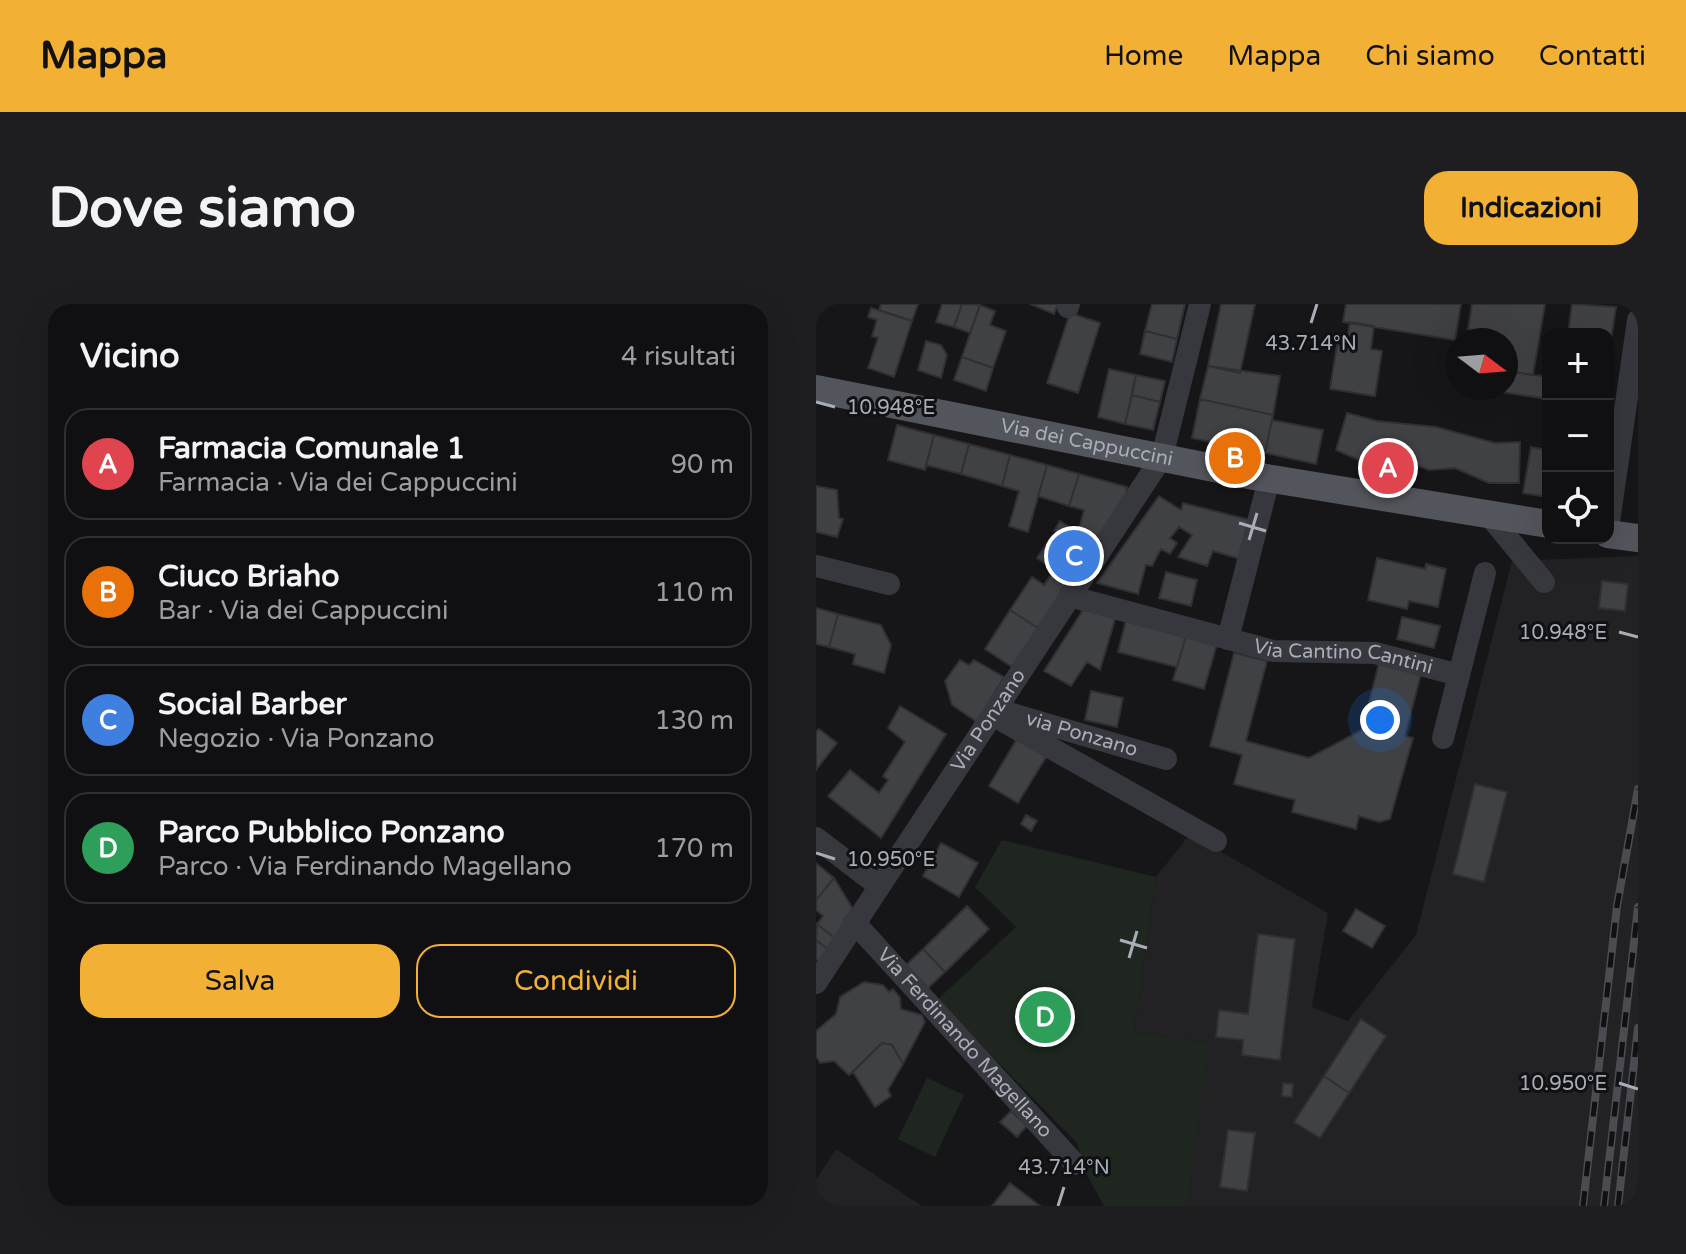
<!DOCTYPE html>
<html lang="it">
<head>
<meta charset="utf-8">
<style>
  :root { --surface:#101012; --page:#1e1e20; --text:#f1f3f6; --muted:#9c9d9f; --line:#303032; --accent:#f2b134 }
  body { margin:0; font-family:"Varela Round",sans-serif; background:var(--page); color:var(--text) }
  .controls { position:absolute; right:24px; top:24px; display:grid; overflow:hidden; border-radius:16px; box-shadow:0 8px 32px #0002 }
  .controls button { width:72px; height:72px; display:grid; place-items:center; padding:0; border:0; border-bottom:2px solid var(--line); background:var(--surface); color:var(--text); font:40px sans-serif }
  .compass { position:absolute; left:630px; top:24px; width:72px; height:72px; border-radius:50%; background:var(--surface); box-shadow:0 8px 32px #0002; rotate:106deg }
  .you { position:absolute; left:564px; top:416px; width:28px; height:28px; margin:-20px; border:6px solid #fff; border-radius:50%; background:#1a73e8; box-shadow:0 0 0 12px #1a73e833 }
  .badge { display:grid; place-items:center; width:52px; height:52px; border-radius:50%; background:var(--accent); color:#fff; font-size:26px; font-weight:700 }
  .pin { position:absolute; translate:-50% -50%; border:4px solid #fff; box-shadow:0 2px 8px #0006 }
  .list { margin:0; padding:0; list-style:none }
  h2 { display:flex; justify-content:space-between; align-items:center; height:104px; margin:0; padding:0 32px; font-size:34px }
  h2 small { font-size:26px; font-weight:400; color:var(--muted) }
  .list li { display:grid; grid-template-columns:52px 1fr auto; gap:24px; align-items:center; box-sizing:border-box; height:112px; margin:0 16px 16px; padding:0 16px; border:2px solid var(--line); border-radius:24px }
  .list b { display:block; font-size:30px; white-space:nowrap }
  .list p { margin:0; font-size:26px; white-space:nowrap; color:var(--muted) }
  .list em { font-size:26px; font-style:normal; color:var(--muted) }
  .actions { display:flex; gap:16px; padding:24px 32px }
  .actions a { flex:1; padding:18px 0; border:2px solid var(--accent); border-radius:24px; text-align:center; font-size:28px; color:var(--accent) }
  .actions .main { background:var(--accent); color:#111 }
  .icon { flex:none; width:44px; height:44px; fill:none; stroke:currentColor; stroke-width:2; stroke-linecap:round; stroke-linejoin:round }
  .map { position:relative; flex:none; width:822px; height:902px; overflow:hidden; border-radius:24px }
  header { display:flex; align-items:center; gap:48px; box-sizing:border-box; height:112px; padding:0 40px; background:var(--accent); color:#111 }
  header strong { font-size:38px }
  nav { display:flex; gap:44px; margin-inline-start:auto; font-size:28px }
  .intro { display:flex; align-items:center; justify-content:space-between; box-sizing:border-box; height:192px; padding:0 48px }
  h1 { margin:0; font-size:56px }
  .button { padding:20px 36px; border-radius:24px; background:var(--accent); color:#111; font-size:28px; font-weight:700 }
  main { display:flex; gap:48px; padding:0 48px }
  aside { flex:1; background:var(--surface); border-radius:24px; box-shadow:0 8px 32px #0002 }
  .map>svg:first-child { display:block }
  .built { fill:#222225 }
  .green { fill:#1e261f }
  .building { fill:#404145; stroke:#303034; stroke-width:2 }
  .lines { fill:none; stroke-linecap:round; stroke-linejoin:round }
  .minor { stroke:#37383d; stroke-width:22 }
  .major { stroke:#53555c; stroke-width:28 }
  .rail-casing { stroke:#4a4c52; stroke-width:8 }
  .rail { stroke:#111113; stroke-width:5; stroke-dasharray:15; stroke-linecap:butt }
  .ticks { fill:none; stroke:#a8adb8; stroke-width:3 }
  .labels { text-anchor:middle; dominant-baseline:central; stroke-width:6; stroke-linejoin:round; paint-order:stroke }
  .street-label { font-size:20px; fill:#a8adb8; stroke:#111113 }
  .ticks-label { font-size:20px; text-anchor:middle; fill:#a8adb8; stroke:#111113; stroke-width:6; stroke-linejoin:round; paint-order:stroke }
</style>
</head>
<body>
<header>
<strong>Mappa</strong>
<nav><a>Home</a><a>Mappa</a><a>Chi siamo</a><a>Contatti</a></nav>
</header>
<div class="intro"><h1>Dove siamo</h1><a class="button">Indicazioni</a></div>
<main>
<aside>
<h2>Vicino<small>4 risultati</small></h2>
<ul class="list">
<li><span class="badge" style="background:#e0444e">A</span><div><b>Farmacia Comunale 1</b><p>Farmacia · Via dei Cappuccini</p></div><em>90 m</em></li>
<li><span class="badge" style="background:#e8710a">B</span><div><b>Ciuco Briaho</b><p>Bar · Via dei Cappuccini</p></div><em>110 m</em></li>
<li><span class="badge" style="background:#3f7fe0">C</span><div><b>Social Barber</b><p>Negozio · Via Ponzano</p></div><em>130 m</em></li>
<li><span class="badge" style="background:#2e9e5b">D</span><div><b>Parco Pubblico Ponzano</b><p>Parco · Via Ferdinando Magellano</p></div><em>170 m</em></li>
</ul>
<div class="actions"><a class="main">Salva</a><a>Condividi</a></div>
</aside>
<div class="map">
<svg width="822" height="902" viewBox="0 0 822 902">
  <rect width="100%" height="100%" fill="#161618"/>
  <path class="built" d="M822,252v650h-450l19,-164 -73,-9 22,-156 34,-43 138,79 -16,94 36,14 68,-86 96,-374z
    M20,845l86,57h-106v-26z"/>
  <path class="green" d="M186,536l154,37 -22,156 74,9 -20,164h-84l-19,-35 -8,-28 -140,-143 79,-73 -41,-40z
    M111,774l37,17 -29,62 -37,-18z"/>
  <path class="building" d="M65,0h37l-6,17 -33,-11z
    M126,0h20l-8,23 -18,-5z
    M146,0l18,1 -10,28 -16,-6z
    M214,0h28l-4,10z
    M336,0h33l-8,35 -32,-8z
    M405,0h34l-15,69 -32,-7z
    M530,0h115l-6,36 -112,-18z
    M656,0h73l-12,71 -27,-4v-31h-29l2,-9 -11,-2z
    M756,0l44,3 -6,40 -2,-13h-40z
    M164,1l15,6 -5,14 16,6 -13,37 -31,-11z
    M55,4l41,13 -18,56 -26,-9 10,-30 -6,-2 5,-16 -9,-3z
    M254,9l30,10 -22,70 -31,-10z
    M534,18l24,4 -3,23 11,2 -7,45 -45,-7 7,-44 9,1z
    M329,27l32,8 -5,23 -32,-8z
    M110,37l15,4 6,10 -6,23 -23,-8z
    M146,53l31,11 -7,23 -32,-11z
    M392,62l72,10 -7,39 -73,-16z
    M293,65l27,6 -11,49 -27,-7z
    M690,67l42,6v22l-66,-10 24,-1z
    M320,71l29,6 -5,21 -28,-7z
    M316,91l28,7 -7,28 -28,-6z
    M384,95l73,16 -8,38 -73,-15z
    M531,109l30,8 59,6 59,16 25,-1 -1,41h-30l-34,-15 -26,2 -21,-8 -40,2 -32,-14z
    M456,116l51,10 -7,34 -51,-11z
    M81,121l37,10 -9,35 -37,-10z
    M118,131l35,9 -8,30 -35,-9z
    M153,140l41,11 -8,31 -41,-12z
    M715,143l17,3v47l-25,-4z
    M194,151l37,10 -19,67 -19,-6 10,-35 -17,-5z
    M231,161l32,9 -10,32 -31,-10z
    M263,170l48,13 -2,13 -32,43 -15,-10 6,-23 -15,-4z
    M0,182l21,4 2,28 4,1 -6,18 -21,-5z
    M343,192l22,14 2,-7 67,17 -10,39 -27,-8 -6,15 -29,-9 14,-22 -13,-8 -9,11 7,5 -7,11 -9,-5 -9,17 -6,-1 -8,29 -41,-11z
    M244,217l33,22 -24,37 -32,-22 14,-21 6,4 4,-6 -7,-4z
    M561,254l48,11 1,-5 20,5 -8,38 -29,-6 -2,8 -39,-9z
    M238,266l15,10 -31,48 -28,-18 22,-33 12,8z
    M350,268l31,8 -6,26 -32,-8z
    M786,277l26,3 -3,27 -26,-3z
    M0,304l22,6 -9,33 -13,-3z
    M194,306l28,18 -26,39 -27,-18z
    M267,306l33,6 -16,54 -13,-8 -16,24 -27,-15z
    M22,310l43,11 10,20 -7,28 -31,-9 2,-10 -26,-7z
    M586,313l38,9 -6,22 -37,-9z
    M310,316l60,16 -9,31 -59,-15z
    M370,332l31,8 -13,45 -31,-9z
    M418,349l33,8 -21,80 63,17 53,-28 17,-67 42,11 -16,62 8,2 -23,81 -11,3 -20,-6 -3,13 -64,-17 3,-12 -61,-16 8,-29 -32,-9z
    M144,356l9,5 5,-5 30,17 -27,45 -25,-17 -7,-24z
    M275,387l32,7 -6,29 -32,-7z
    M84,402l46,28 -65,104 -53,-42 22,-26 29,23 9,-13 -5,-4 22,-34 -17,-14z
    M3,425l18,14 -21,27v-38z
    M202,433l30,17 -30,49 -29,-17z
    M659,480l32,8 -23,90 -31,-8z
    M210,511l11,6 -6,10 -10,-7z
    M125,539l37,20 -19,34 -36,-21z
    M0,559l18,15 -18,22z
    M18,574l19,31 -16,31 -20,-16 6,-8 -7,-6v-10z
    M151,602l22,23 -44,43 -22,-23z
    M540,605l29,17 -13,22 -29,-17z
    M1,620l20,16 -8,10 -13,-10z
    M442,630l37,5 -15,121 -38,-5 1,-15 -27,-3 3,-27 29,4z
    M0,636l13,10 -8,13 -5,-4z
    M107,645l22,23 -17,16 -22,-23z
    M48,678l19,3 6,7 4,-3 7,9 1,11 21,6 3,7 -22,42 -11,-19 -10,-2 -33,32 -15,-14 -14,2 -4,-7v-25l20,-17 4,-17z
    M545,715l25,17 -37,57 -25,-17z
    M66,739l10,2 11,19 -15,26 3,6 -16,11 -22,-35z
    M508,772l25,17 -29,45 -26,-16z
    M467,779l10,1 -1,13 -10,-1z
    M195,807l16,15 -10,11 -17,-15z
    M412,826l27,3 -8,58 -27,-4z
    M194,879l30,23h-48z"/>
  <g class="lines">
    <g class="minor">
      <path d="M252,3l1,-3"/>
      <path d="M672,210l56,68"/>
      <path d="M792,225l30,-209"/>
      <path d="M0,262l73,18"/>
      <path id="s1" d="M253,292l204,55 102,2 84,22"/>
      <path d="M412,335l41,-160"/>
      <path id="s2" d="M189,408l161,47"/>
      <path d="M178,412l222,125"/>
      <path d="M627,434l42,-165"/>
      <path d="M0,534l63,48"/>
      <path id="s3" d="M38,618l221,242"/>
      <path id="s4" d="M0,679l346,-526 38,-153"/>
    </g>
    <g class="major">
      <path id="s5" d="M0,85l438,87 294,48"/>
      <path d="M792,230l30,4"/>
    </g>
    <g class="rail-casing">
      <path id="rail" d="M767,902l34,-300 21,-117
        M788,902l34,-299
        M802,902l20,-178"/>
    </g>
    <use href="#rail" class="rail"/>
  </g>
  <path class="ticks" d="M495,19l6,-19M0,98l19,5M423,219l27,8M433,236l8,-27M803,328l19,5M0,549l19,6M304,636l27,8M313,654l8,-27M803,779l19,6M242,902l6,-19"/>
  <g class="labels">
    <g class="street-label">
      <text stroke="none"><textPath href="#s5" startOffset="276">Via dei Cappuccini</textPath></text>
      <text stroke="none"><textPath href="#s1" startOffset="282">Via Cantino Cantini</textPath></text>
      <text stroke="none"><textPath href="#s4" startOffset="314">Via Ponzano</textPath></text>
      <text stroke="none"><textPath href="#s2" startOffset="80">via Ponzano</textPath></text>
      <text stroke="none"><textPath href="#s3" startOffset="164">Via Ferdinando Magellano</textPath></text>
    </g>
  </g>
  <g class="ticks-label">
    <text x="495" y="46">43.714°N</text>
    <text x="75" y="110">10.948°E</text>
    <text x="747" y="335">10.948°E</text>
    <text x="75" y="562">10.950°E</text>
    <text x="747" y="786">10.950°E</text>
    <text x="248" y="870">43.714°N</text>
  </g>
</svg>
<div class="controls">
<button>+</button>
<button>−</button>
<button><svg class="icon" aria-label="locate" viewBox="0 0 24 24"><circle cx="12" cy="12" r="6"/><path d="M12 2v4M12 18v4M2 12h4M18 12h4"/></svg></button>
</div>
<svg class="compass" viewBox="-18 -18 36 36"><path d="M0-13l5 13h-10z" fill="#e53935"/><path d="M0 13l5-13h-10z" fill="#9c9d9f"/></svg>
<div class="you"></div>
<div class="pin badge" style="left:572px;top:164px;background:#e0444e">A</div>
<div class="pin badge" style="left:419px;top:154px;background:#e8710a">B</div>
<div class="pin badge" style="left:258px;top:252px;background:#3f7fe0">C</div>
<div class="pin badge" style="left:229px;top:713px;background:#2e9e5b">D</div>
</div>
</main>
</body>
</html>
